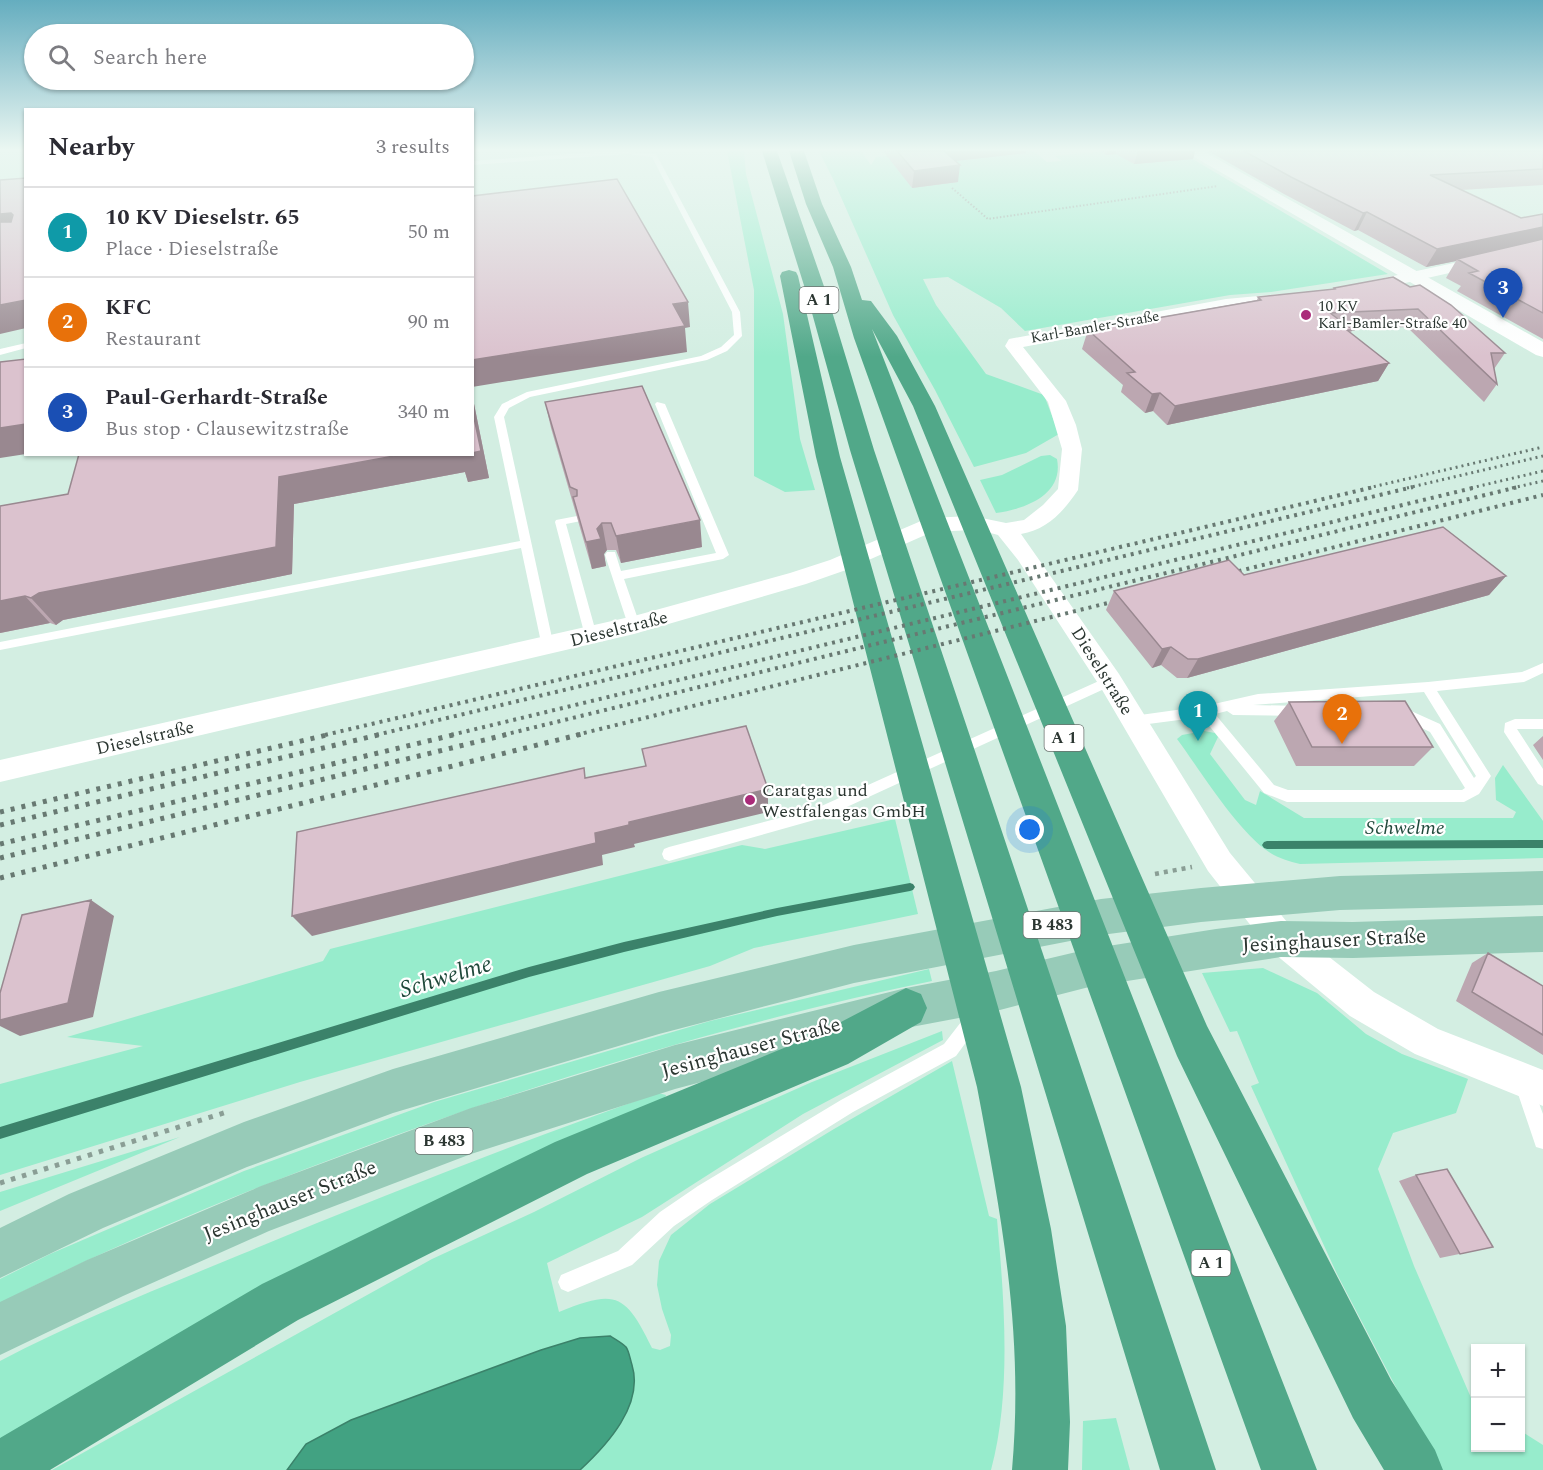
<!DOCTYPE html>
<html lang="en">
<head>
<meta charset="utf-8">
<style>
  :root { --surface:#fff; --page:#f7f7f7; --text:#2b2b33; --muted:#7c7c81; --line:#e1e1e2; --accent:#aa2b79 }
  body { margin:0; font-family:Spectral,serif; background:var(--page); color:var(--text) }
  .controls { position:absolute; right:18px; bottom:18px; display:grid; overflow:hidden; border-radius:0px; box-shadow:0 2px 4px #0004 }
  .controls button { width:54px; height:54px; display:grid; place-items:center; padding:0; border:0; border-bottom:2px solid var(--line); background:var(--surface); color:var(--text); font:30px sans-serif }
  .you { position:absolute; left:1030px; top:830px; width:21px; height:21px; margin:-15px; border:4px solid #fff; border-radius:50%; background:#1a73e8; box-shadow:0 0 0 9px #1a73e833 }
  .badge { display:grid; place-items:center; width:39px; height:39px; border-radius:50%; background:var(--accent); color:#fff; font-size:20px; font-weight:700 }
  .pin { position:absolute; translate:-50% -50px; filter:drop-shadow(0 2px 3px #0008) }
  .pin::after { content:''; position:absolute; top:32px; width:21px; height:18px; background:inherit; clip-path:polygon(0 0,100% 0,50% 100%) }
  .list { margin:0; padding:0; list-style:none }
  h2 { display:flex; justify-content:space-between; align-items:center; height:78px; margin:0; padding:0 24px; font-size:26px }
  h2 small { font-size:20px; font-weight:400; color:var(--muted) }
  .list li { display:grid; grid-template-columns:39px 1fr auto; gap:18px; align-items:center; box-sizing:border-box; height:90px; padding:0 24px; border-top:2px solid var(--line) }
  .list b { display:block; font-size:22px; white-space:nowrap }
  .list p { margin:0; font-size:20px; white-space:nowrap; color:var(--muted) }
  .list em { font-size:20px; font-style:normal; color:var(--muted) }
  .icon { flex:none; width:33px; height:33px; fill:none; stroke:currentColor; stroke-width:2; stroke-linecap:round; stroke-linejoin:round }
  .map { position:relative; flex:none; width:1543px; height:1470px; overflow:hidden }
  .search { position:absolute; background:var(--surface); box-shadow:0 2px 4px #0004; left:24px; top:24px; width:450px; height:66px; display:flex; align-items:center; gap:15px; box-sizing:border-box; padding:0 21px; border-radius:33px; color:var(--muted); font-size:22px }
  .panel { position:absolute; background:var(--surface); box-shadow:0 2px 4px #0004; left:24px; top:108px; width:450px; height:348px; border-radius:0px }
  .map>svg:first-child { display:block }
  .green { fill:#97eccc }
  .water { fill:#42a282; stroke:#3b826a; stroke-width:1.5 }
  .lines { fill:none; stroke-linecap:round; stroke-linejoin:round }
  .stream { fill:#3b826a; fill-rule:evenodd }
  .path-far2 { stroke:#8a9e95; stroke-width:2; stroke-dasharray:1.5 2; stroke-linecap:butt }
  .path-far1 { stroke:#8a9e95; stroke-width:4.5; stroke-dasharray:4 5; stroke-linecap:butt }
  .path { stroke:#8a9e95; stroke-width:5; stroke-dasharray:4.5 7; stroke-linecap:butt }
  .service { fill:#fff; fill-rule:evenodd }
  .minor { fill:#fff; fill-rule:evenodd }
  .tertiary { fill:#fff; fill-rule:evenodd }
  .primary { fill:#97cbb8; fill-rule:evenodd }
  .motorway { fill:#51a889; fill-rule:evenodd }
  .rail-far2 { stroke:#687972; stroke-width:3; stroke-dasharray:2 4; stroke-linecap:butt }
  .rail-far1 { stroke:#687972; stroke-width:4; stroke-dasharray:3 5; stroke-linecap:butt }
  .rail { stroke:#687972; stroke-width:5; stroke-dasharray:4 7; stroke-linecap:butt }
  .wall { fill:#bca7b1 }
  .shaded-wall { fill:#998890 }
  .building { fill:#dbc2ce; stroke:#998890; stroke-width:1.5 }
  .poi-dot { fill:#aa2b79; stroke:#fff; stroke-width:2 }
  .labels { text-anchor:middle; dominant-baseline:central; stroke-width:4.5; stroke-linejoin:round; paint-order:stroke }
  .far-poi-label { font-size:15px; fill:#2b3631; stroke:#fff; text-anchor:start }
  .far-street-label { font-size:15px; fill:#2b3631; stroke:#fff }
  .shield { fill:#fff; stroke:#6b726f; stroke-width:1.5 }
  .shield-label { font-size:16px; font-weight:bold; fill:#2b3631 }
  .street-label { font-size:18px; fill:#2b3631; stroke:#fff }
  .poi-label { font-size:18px; fill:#2b3631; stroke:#fff; text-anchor:start }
  .water-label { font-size:20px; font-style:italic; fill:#20493b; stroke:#fff }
  .near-street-label { font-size:21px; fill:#2b3631; stroke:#fff }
  .near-water-label { font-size:24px; font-style:italic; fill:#20493b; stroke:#fff }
</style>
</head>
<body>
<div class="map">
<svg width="1543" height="1470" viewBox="0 0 1543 1470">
  <rect width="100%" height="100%" fill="#d3eee2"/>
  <path class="green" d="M727,151h17l2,23 37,140 17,125 15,51 -30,2 -31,-16v-186z
    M819,151h42l10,14 5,-8 78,-6h79l14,11 15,-1 -7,-5 48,-5h76l209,123 -117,18 -41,3 -205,36 -24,-23 -53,-31 -25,2 13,26 50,69 58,21 15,39 -33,19 -52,14 -39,-77 -42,-75 -60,-136z
    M1050,455l7,4c7,36 -32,50 -61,54l-16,-33 22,-5 39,-19z
    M1204,731l11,2 3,4 -8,17 35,46 11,5 4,-14 44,27h209l3,-6 -20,-12 -1,-22 8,-13 40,56v37l-243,6c-11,-3 -22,-6 -31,-12 -31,-20 -69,-82 -92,-113l5,-4z
    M895,819l23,95 -164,34 -44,18 -410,116 -300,93v-91l143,-38 -76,-9 256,-76 7,-12 412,-104 23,4z
    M1263,968l54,25 49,41 36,20 66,25 -12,34 -63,20 -15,36 36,97 58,134 3,2 1,46h44l1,-17 22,14v25h-104l-102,-196 -86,-188 8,-3 -22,-52 -7,1 -28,-59z
    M929,969l3,12c-196,41 -389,99 -576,169 -121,45 -241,94 -356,153v-24l50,-25 194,-83 190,-69 276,-81z
    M942,1031l1,9 -140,74 -161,103 -95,46 12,49c57,-23 66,-19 93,36l8,2 10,-4 1,-11 -9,-26 -5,-24 2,-24 12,-26 39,-31 124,-75 118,-68 37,155 8,3c7,79 15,173 -6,251h-939l380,-211 102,-47 107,-54 171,-76z
    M658,1093l8,2 -3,8 -663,339v-81c78,-41 160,-73 242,-107 137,-57 275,-111 416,-161z
    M180,1137l-180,74v-19z
    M1116,1418l14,52h-48l1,-49z"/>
  <path class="water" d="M610,1336c5,3 12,7 16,11 3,4 4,12 6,18 12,40 -25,80 -52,105h-293l19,-26 45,-24 190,-70 39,-12z"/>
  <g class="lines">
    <path class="stream" d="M1543,840v8l-276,1 -3,-1 -2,-3 2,-3 3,-1z
      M910,883l3,1 2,3 -2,3 -3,1 -133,25 -153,36 -95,25 -529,162v-12l529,-160 95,-25 153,-34z"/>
    <path class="path-far2" d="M952,188l36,31 230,-33"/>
    <path class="path-far1" d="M1155,874l37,-7"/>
    <path class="path" d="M0,1183l230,-72"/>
    <path class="service" d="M610,151l46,3 84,158 2,24 -15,15 -20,9 -177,37 -21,11 -5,9 50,230 -2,3 -4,1 -6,-4 -21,-99 -521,102v-8l520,-101 -26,-124 8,-13 25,-12 174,-36 20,-9 13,-12 -2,-23 -80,-155 -24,-3 -156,11v-4z
      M26,343v5l-26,7v-6z
      M657,402l8,2 64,151 -6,4 -99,20 16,46 -6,4 -6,-4 -23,-70 2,-3h8l6,19 95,-18 -61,-149z
      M577,516l4,1v4l-15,3 31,112 -6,4 -6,-4 -30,-114 1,-2z
      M1543,663v10l-19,9 -87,9 54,85 -12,18 -15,8h-177l-23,-9 -62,-76 -69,9 -5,-1 -2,-4 2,-4 5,-1 72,-10 53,-12 170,-12 94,-10zM1424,692l52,84 -2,2 -34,-54 -40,-18 -7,5 2,4 35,17 35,56 -3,2h-174l-14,-5 -59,-71 12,-3 6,4 67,1 7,-5 -7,-5 -47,-1z
      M1110,676l5,2 1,3 -1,3 -290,133 -156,44 -5,-2 -2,-5 2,-5 5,-2 148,-39z
      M1515,719h28v10h-26l26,40v17l-5,-2 -34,-52 1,-9z
      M974,1010l6,3 3,6 -27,37 -103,56 -141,88 -38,26 -42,39 -64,27 -7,-3 -3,-7 3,-7 57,-24 42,-39 38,-26 143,-86 103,-56 24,-31z
      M1524,1076l6,3 13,35v35l-7,-2 -21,-62 3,-6z"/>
    <path class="minor" d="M1543,244v8l-178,40 -8,-5 8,-5z
      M1280,294l6,2 2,3 -2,3 -60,7 -203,38 43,54 10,24 6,24 -4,41c-14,21 -31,40 -57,44l98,140 111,179 62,75 82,64 64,37 105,41v36l-128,-52 -65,-38 -80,-66 -62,-79 -107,-183 -83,-128 -20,-25 -11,-3 -15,-2 -40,2 -86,38 -40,14 -172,50 -634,148v-22l634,-144 156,-43 40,-13 98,-42 44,-2 34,7 18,-3 19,-15 15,-16 4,-40 -14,-47 -43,-56 4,-7 217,-40z"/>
    <path class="tertiary" d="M1184,151h19l340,191v15l-7,-2z"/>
    <path class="primary" d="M1543,871v34l-203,5 -139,12 -100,13 -247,48 -195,51 -266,79 -146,54 -144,61 -103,50v-50l69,-34 175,-72 149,-53 266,-77 195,-47 247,-46 100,-11 139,-12z
      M1543,916v36l-190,6 -72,-1 -65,10 -127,20 -93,24 -90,17 -231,61 -204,65 -202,77 -146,65 -123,59v-53l87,-42 174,-74 210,-78 204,-63 231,-57 90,-17 93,-22 127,-20 65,-8 72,1z"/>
    <path class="motorway" d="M762,151h15l50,144 47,155 342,1020h-56l-310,-1020 -43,-155z
      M789,151h15l18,53 29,63 11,33 9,1 26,35 38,70 272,620 184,354 44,70 8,20h-59l-31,-52 -176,-362 -264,-650 -41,-77 445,1141h-56l-407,-1132 -21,-71 -27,-63z
      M789,270l7,2 2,4 42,181 181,630 30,142 15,97 4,96 -2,48h-56c12,-135 -10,-251 -35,-383l-161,-630 -36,-181 2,-4z
      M906,988l15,6 6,14 -6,14 -73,42 -261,110 -289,146 -248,150h-50v-32l262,-154 293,-142 263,-108z"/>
    <path class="rail-far2" d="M1368,488l175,-41
      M1407,488l136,-32
      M1471,488l72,-17
      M1512,488l31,-7"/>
    <path class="rail-far1" d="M1223,575l320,-80
      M325,735l1049,-248
      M376,735l1037,-248
      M451,735l1026,-248
      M503,735l1015,-248
      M576,735l548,-136"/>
    <path class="rail" d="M0,812l331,-78
      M0,825l382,-91
      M0,844l457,-110
      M0,858l509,-124
      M0,878l582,-144"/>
  </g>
  <path class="wall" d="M883,151h143v2l-71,8 3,21 -46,6z
    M1101,151h94l-2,8 -59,5 -18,-10 -10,1z
    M1208,151h335v34l-82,5 60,28 22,-4v125l-86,-48 4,-5 -15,-8 10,-17 -30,6 -68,-37 -4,1 -70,-37z
    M1393,277l112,76 -11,16 3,15 -13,18 -77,-75 -55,2 -1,4 38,30 -11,18 -211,44 -14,-14 -8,2 -24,-21 2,-7 -41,-36 6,-19 169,-30 1,-3 75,-8 1,-1z
    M472,394l17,84 -21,4 -3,-10 -171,32 -2,70 -229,46 -7,5 -6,-2 -50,10 68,-139 404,-40z
    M545,402l157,145 -81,16 -5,-13h-9l-3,4 2,12 -14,3 -41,-141z
    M1244,575l262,1 -17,19 -302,83h-10l-16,-13 -9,3 -46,-58 8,-19z
    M1289,702l144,45 -19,19h-118l-22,-45z
    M1543,736v24l-10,-15z
    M1488,953l55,33v69l-87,-54 16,-38z
    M1416,1175l77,72 -53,11 -41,-77z"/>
  <path class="shaded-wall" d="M937,151h89v2l-90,10z
    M1107,151h9v3l-10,1z
    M1138,151h57l-2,8 -59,5z
    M960,165l-2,17 -46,6 2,-17z
    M1367,212l-9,18 -4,1 9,-18z
    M11,213l15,24 -26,3v-26z
    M1543,227v16l-86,16 -1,2 -30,6 11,-18z
    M26,300v28l-26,6v-29z
    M688,302l2,25 -5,1 2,24 -215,35v-27l201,-56z
    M1389,363l-11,18 -211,44 8,-19z
    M1160,393l-7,18 -8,2 7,-19z
    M472,394l17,84 -21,4 -3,-10 -171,32 -2,70 -229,46 -7,5 -25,-27 8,-5 240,-116 126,-23h67z
    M26,424v30l-26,4v-30z
    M700,520l2,27 -81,16 -5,-27z
    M602,523l5,27 -3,4 2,12 -14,3 -6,-27z
    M1506,576l-17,19 -302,83 11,-19z
    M25,596l25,27 -50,10v-32z
    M1171,647l-10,18 -9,3 10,-19z
    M768,789v23l-134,32 1,3 -33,8 1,10 -291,71 -20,-20 303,-83 34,-11z
    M91,900l23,16 -21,101 -73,19 -20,-10v-6z"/>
  <path class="building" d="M897,151h47l16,14 -46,6z
    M1244,151h299v18l-113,6 91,43 22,-4v13l-106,22 -70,-37 -4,1 -72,-36z
    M26,178v122l-26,5v-83h11l2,-7 -2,-2 -11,1v-34z
    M617,179l71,123 -15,2 12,22 -213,34v-164z
    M1543,239v74l-74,-40 9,-2 -21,-12z
    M1393,277l17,10 10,-2 31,20 54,48h-14l6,31 -79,-75 -88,4 23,17h-6l42,33 -214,43 -15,-13 -8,1 -25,-21 8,-1 -47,-42 173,-30 -3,-3 77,-8 -1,-1z
    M26,359v65l-26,4v-66z
    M642,386l58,134 -84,16 -5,-13h-9l-5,6 4,10 -15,3 -13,-45 4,-1v-6l-7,-3 -25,-85z
    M472,408l9,43 -9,2z
    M79,454h326l-126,23 -3,70 -237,46 -8,5 -6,-2 -25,5v-95l68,-12z
    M1443,527l63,49 -308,83h-10l-17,-12 -9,2 -48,-58 115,-31 15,15z
    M1405,701l28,46h-121l-23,-45z
    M746,726l22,63 -139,33v3l-34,8 1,10 -304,73 5,-84 287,-64 1,10 61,-12 -4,-17z
    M91,900l-23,103 -68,17v-27l22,-78z
    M1488,953l55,33v49l-71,-43z
    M1447,1169l46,78 -33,7 -44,-79z"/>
  <linearGradient id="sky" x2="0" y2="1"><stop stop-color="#65adbf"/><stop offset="0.42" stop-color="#ebf7f2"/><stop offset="1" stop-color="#ebf7f2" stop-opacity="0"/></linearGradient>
  <rect width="1543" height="357" fill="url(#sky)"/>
  <g class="poi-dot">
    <circle cx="1306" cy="315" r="6"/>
    <circle cx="750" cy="800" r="6"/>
  </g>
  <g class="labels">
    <g class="far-poi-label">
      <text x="1318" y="306">10 KV<tspan x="1318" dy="17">Karl-Bamler-Straße 40</tspan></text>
    </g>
    <g class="far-street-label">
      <text transform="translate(1095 327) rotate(-10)">Karl-Bamler-Straße</text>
    </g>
    <g class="shield">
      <rect x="799.5" y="287" width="39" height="26" rx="4.5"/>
      <rect x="1044.5" y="725" width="39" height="26" rx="4.5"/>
      <rect x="1023.5" y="912" width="57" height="26" rx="4.5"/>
      <rect x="415.5" y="1128" width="57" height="26" rx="4.5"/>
      <rect x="1191.5" y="1250" width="39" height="26" rx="4.5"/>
    </g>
    <g class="shield-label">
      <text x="819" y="300">A 1</text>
      <text x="1064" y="738">A 1</text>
      <text x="1052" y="925">B 483</text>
      <text x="444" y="1141">B 483</text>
      <text x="1211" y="1263">A 1</text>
    </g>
    <g class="street-label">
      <text transform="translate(619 629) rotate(-14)">Dieselstraße</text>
      <text transform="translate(1102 671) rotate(58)">Dieselstraße</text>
      <text transform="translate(145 738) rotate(-13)">Dieselstraße</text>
    </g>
    <g class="poi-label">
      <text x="762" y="790">Caratgas und<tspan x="762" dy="21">Westfalengas GmbH</tspan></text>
    </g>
    <g class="water-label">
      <text x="1405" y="828">Schwelme</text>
    </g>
    <g class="near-street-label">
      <text transform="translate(1334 941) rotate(-3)">Jesinghauser Straße</text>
      <text transform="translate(751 1048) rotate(-15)">Jesinghauser Straße</text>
      <text transform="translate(290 1201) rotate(-22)">Jesinghauser Straße</text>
    </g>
    <g class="near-water-label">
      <text transform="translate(446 977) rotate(-17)">Schwelme</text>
    </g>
  </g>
</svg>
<div class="controls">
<button>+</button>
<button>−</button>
</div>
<div class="you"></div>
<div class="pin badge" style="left:1198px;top:741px;background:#0f9aa8">1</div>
<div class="pin badge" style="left:1342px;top:744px;background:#e8710a">2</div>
<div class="pin badge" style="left:1503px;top:318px;background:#1a4fb4">3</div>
<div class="search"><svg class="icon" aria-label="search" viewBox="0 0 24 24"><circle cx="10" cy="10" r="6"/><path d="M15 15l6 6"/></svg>Search here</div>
<section class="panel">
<h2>Nearby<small>3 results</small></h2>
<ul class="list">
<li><span class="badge" style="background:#0f9aa8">1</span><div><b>10 KV Dieselstr. 65</b><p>Place · Dieselstraße</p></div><em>50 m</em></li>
<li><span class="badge" style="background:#e8710a">2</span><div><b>KFC</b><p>Restaurant</p></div><em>90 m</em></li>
<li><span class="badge" style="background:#1a4fb4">3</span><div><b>Paul-Gerhardt-Straße</b><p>Bus stop · Clausewitzstraße</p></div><em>340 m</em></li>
</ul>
</section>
</div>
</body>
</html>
